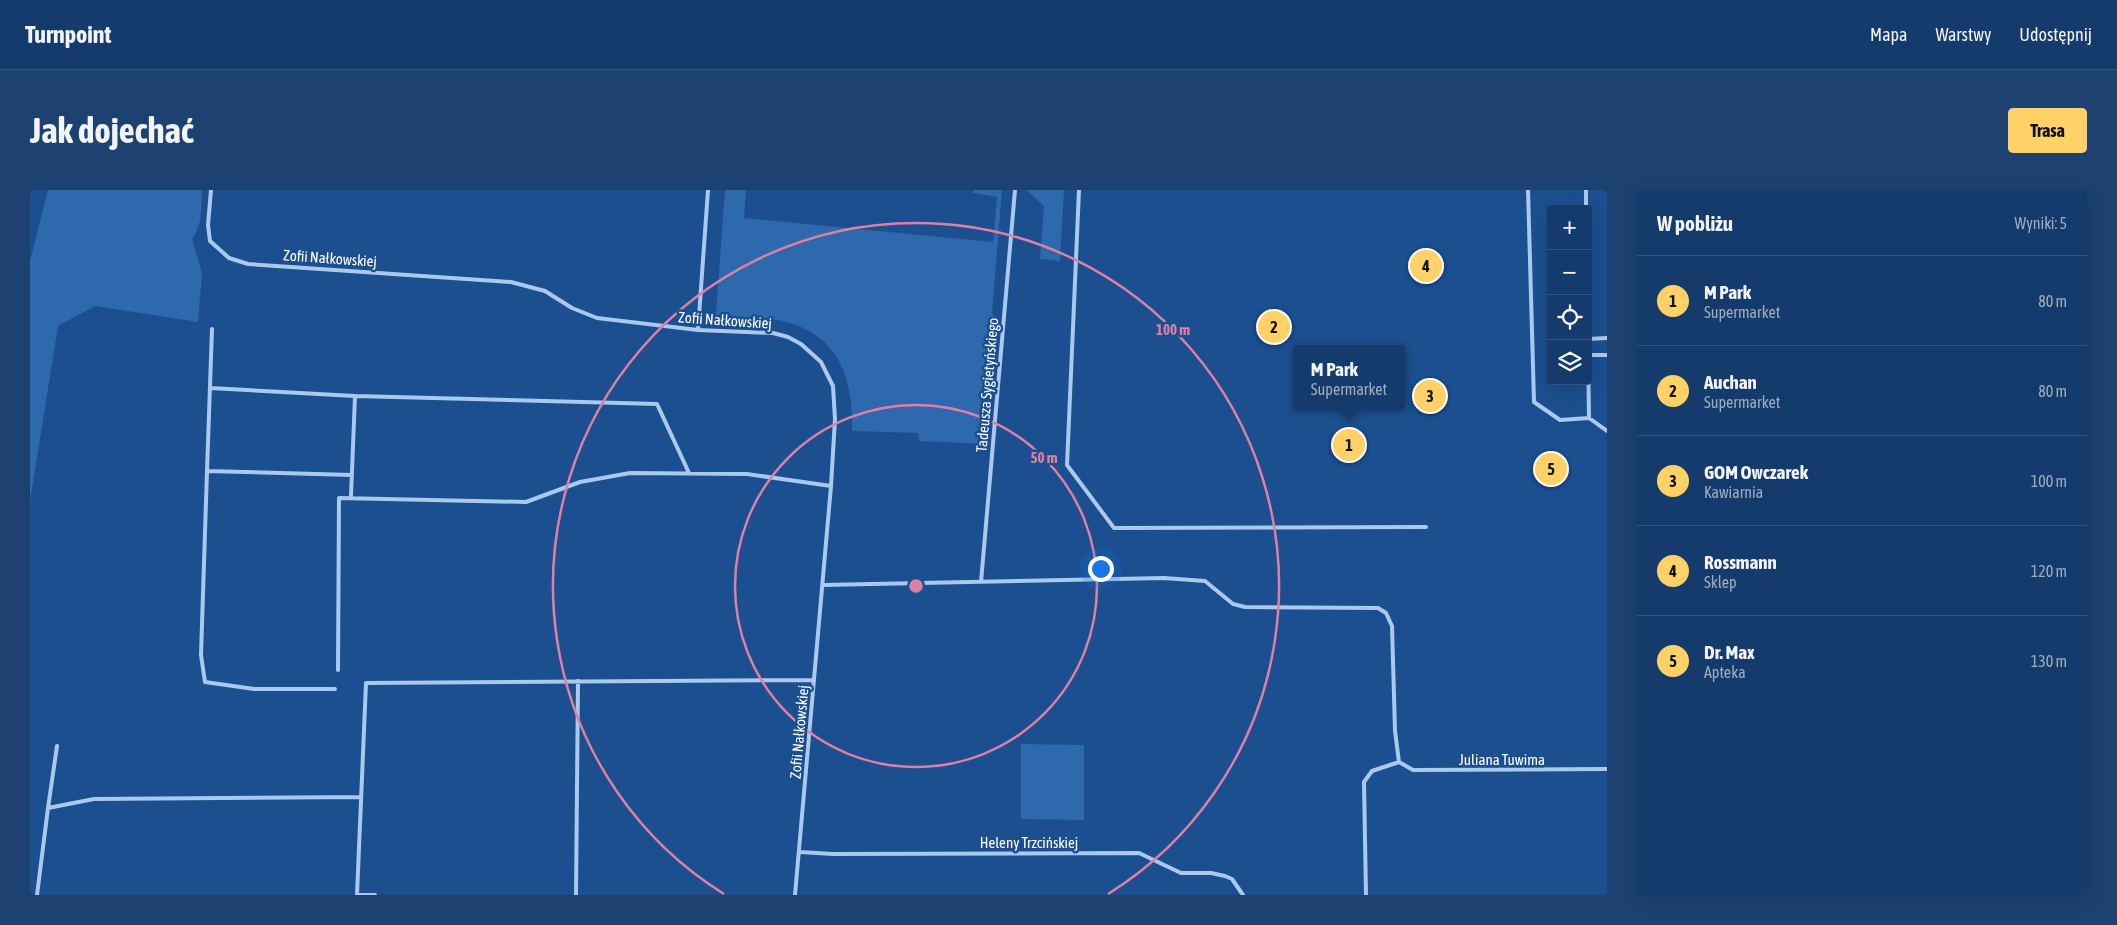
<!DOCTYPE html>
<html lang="pl">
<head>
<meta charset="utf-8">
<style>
  :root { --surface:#143b6b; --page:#1d4271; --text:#f1f3f6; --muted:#9dadc1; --line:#33557e; --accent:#ffd166 }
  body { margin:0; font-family:"Asap Condensed",sans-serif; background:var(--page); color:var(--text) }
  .controls { position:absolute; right:15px; top:15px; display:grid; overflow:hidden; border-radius:5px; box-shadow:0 5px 20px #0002 }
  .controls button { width:45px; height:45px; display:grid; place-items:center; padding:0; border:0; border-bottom:1px solid var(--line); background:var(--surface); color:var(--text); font:25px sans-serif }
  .you { position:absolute; left:1070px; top:378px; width:18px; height:18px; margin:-12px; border:4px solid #fff; border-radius:50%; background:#1a73e8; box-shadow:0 0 0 8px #1a73e833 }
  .badge { display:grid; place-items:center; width:32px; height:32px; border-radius:50%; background:var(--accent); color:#111; font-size:16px; font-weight:700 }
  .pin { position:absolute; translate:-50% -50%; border:2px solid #fff; box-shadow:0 1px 5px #0006 }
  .popup { position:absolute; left:1263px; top:155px; width:112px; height:65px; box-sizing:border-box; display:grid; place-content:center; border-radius:5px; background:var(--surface); filter:drop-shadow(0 1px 4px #0005); font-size:16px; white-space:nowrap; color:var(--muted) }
  .popup b { font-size:19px; color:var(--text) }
  .popup::after { content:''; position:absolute; left:50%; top:100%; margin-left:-10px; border:10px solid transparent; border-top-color:var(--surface) }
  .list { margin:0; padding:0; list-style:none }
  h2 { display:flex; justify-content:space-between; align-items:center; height:65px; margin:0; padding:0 20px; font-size:21px }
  h2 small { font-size:16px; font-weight:400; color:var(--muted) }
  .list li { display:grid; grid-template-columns:32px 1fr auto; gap:15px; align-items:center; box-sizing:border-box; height:90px; padding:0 20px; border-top:1px solid var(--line) }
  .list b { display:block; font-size:19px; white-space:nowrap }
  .list p { margin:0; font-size:16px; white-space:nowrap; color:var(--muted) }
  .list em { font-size:16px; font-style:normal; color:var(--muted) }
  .icon { flex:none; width:28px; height:28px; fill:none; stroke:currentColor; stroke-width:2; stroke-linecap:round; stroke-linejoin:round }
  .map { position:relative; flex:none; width:1577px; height:705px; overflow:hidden; border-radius:5px }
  header { display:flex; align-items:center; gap:30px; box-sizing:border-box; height:70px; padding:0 25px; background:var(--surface); border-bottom:1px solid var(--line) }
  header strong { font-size:24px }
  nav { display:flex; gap:28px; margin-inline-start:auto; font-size:18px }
  .intro { display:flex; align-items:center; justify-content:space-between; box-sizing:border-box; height:120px; padding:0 30px }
  h1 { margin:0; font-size:35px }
  .button { padding:12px 22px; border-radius:5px; background:var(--accent); color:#111; font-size:18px; font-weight:700 }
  main { display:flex; gap:30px; padding:0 30px }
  aside { flex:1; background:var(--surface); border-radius:5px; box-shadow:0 5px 20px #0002 }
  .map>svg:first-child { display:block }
  .green { fill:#2e69ad }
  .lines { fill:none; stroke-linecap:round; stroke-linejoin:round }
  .lane { stroke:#a9c9ee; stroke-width:4 }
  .ring { fill:none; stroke:#dd80a5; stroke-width:2.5 }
  .labels { text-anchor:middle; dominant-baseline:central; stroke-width:5; stroke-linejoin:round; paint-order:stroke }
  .street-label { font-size:15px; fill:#fff; stroke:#1b4f8f }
  .centre { fill:#dd80a5; stroke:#1b4f8f; stroke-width:2.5 }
  .ring-label { font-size:15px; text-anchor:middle; font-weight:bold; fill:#dd80a5; stroke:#1b4f8f; stroke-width:5; stroke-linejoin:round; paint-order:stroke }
</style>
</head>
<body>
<header>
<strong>Turnpoint</strong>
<nav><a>Mapa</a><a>Warstwy</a><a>Udostępnij</a></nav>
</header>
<div class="intro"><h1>Jak dojechać</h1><a class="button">Trasa</a></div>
<main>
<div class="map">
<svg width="1577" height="705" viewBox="0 0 1577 705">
  <rect width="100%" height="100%" fill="#1b4f8f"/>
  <path class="green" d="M18,0h154c-1,18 1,34 -10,49l10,34 -4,49 -103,-16 -37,20 -28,175v-240z
    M695,0h21l-2,28 249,24 4,-45 -24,-4v-3h29l-10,123 2,3 -10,128 -65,-3 -1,-8 -66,-2c2,-55 -15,-100 -75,-111 -20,-3 -42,-1 -61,-6z
    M996,0h38l-4,71 -20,-2 4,-53z
    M991,554l63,1v75l-63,-1z"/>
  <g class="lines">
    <path class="lane" d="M181,0l-3,35 2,16 19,17 19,6 263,18 34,9 27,17 25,10 101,12 75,3 15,4 13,7 20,18 12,24 2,33 -4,67 -36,409
      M1049,0l-12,275 47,63 312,-1
      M1498,0l6,212 26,18 29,-2 18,13
      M1556,0v19
      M668,140l10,-140
      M1558,149l19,-1
      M1558,158l1,70
      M1558,165h19
      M180,198l145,8 302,8 32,69
      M177,281l5,-142
      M321,306l4,-100
      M951,392l34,-392
      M793,395l341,-7 41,3 28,23 12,3 133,1 8,5 6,13 3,105 4,31 -27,9 -8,11 2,113
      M308,480l1,-172 187,4 54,-20 50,-9 117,1 84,12
      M305,499h-81l-49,-7 -4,-27 6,-184 145,4
      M1369,572l14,8 194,-1
      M18,618l9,-62
      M770,662l33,2 306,-1 42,20h30l14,3 7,3 11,16
      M7,705l11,-87 46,-9 267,-2
      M327,705l9,-212 448,-3
      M327,705h18
      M546,705l2,-214"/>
  </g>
  <g class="ring">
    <circle cx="886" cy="396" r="181"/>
    <path d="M694 704A363 363 0 1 1 1078 704"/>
  </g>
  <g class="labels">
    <g class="street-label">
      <text transform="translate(300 68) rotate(4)">Zofii Nałkowskiej</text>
      <text transform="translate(695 130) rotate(4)">Zofii Nałkowskiej</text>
      <text transform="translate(957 195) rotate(-85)">Tadeusza Sygietyńskiego</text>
      <text transform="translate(769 542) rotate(-85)">Zofii Nałkowskiej</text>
      <text x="1472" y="569">Juliana Tuwima</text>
      <text x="999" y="652">Heleny Trzcińskiej</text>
    </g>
  </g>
  <circle cx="886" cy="396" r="8" class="centre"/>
  <g class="ring-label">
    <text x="1143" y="145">100 m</text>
    <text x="1014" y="273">50 m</text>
  </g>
</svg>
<div class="controls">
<button>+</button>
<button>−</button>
<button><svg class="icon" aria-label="locate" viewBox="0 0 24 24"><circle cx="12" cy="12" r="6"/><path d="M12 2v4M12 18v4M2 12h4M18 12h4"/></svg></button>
<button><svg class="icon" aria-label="layers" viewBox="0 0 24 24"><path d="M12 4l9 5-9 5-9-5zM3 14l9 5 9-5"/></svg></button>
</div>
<div class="you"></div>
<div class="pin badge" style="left:1319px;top:255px">1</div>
<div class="popup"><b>M Park</b>Supermarket</div>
<div class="pin badge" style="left:1244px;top:137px">2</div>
<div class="pin badge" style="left:1400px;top:206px">3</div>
<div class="pin badge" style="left:1396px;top:76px">4</div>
<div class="pin badge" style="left:1521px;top:279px">5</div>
</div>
<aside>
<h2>W pobliżu<small>Wyniki: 5</small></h2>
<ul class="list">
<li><span class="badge">1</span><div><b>M Park</b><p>Supermarket</p></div><em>80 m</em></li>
<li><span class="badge">2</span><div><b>Auchan</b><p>Supermarket</p></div><em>80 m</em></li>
<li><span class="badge">3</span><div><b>GOM Owczarek</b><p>Kawiarnia</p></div><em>100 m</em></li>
<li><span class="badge">4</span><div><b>Rossmann</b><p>Sklep</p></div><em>120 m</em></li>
<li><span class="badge">5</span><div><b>Dr. Max</b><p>Apteka</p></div><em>130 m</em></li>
</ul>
</aside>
</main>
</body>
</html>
